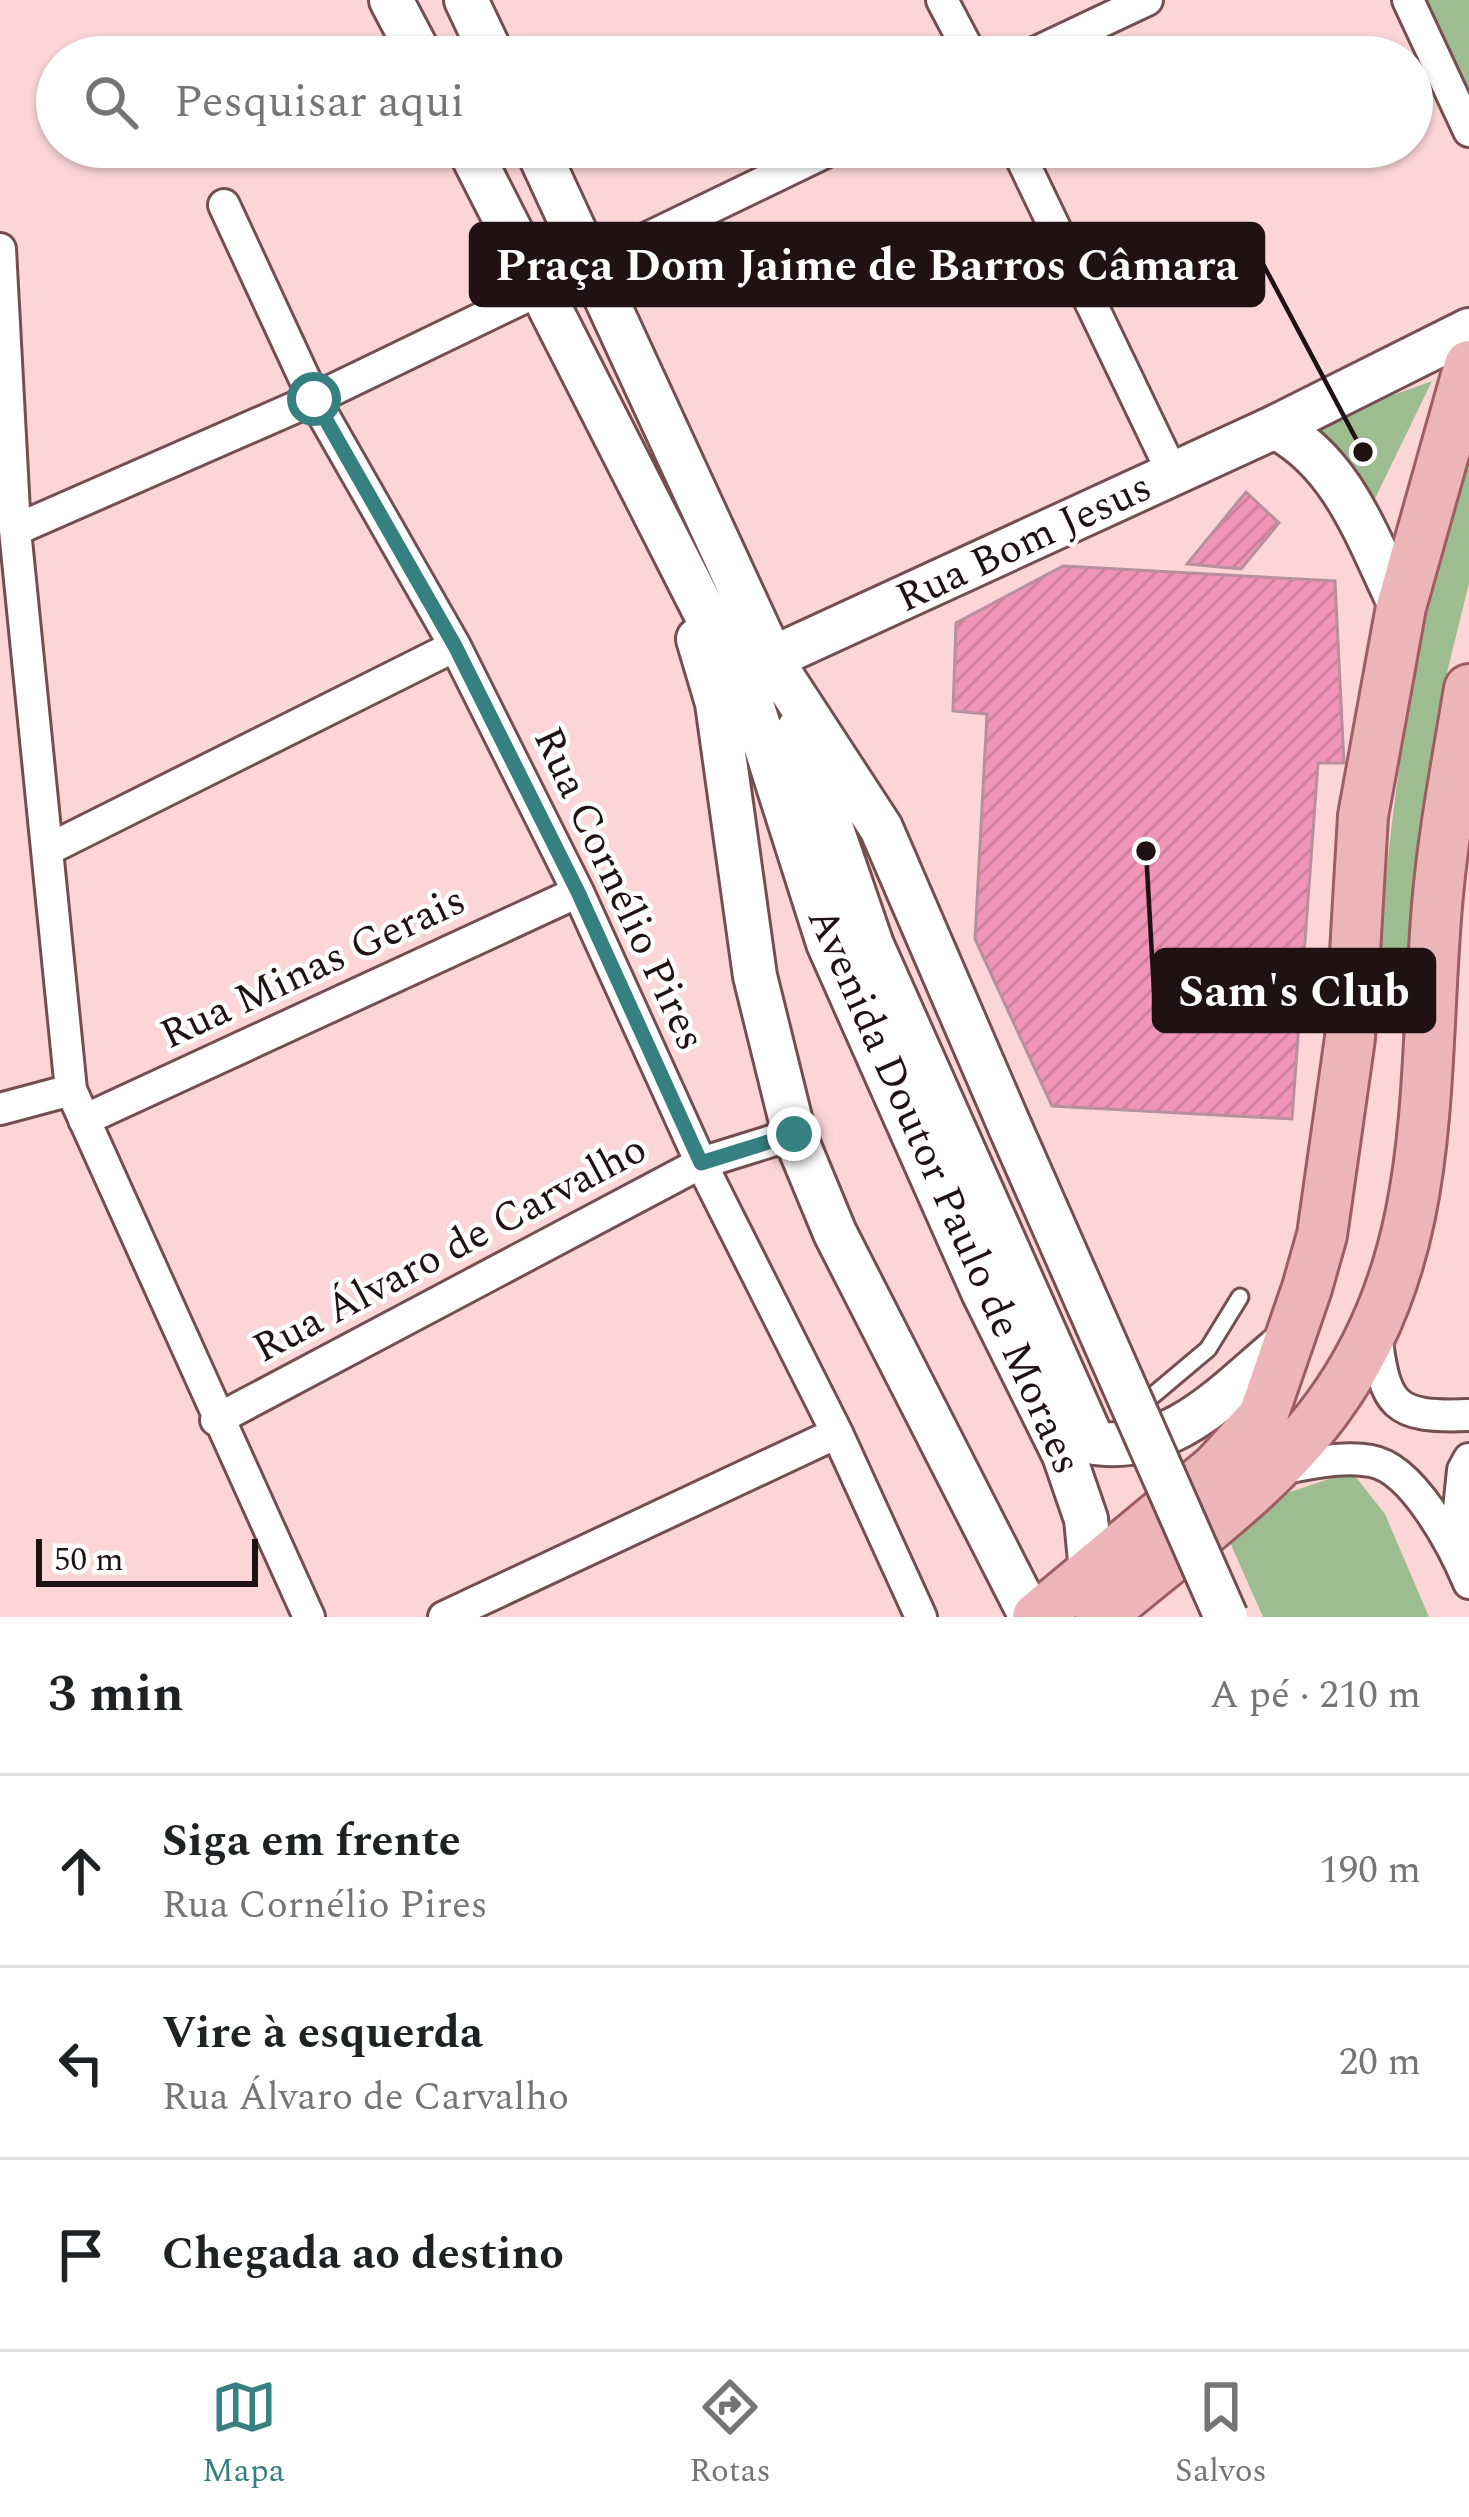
<!DOCTYPE html>
<html lang="pt">
<head>
<meta charset="utf-8">
<style>
  :root { --surface:#fff; --page:#f6f6f6; --text:#202124; --muted:#757577; --line:#e0e0e0; --accent:#378081 }
  body { margin:0; font-family:Spectral,serif; background:var(--page); color:var(--text) }
  .scale { position:absolute; left:36px; bottom:30px; width:222px; box-sizing:border-box; padding-left:12px; border:6px solid #201112; border-top:0; font-size:33px; line-height:42px; white-space:nowrap; color:#201112; -webkit-text-stroke:9px #fff; paint-order:stroke }
  .stop { position:absolute; width:36px; height:36px; margin:-27px; border:9px solid #378081; border-radius:50%; background:#fff }
  .stop.end { background:#378081; border-color:#fff; box-shadow:0 3px 12px #0008 }
  .list { margin:0; padding:0; list-style:none }
  h2 { display:flex; justify-content:space-between; align-items:center; height:156px; margin:0; padding:0 48px; font-size:51px }
  h2 small { font-size:39px; font-weight:400; color:var(--muted) }
  .list li { display:grid; grid-template-columns:78px 1fr auto; gap:36px; align-items:center; box-sizing:border-box; height:192px; padding:0 48px; border-top:3px solid var(--line) }
  .list b { display:block; font-size:45px; white-space:nowrap }
  .list p { margin:0; font-size:39px; white-space:nowrap; color:var(--muted) }
  .list em { font-size:39px; font-style:normal; color:var(--muted) }
  .icon { flex:none; width:66px; height:66px; fill:none; stroke:currentColor; stroke-width:2; stroke-linecap:round; stroke-linejoin:round }
  .map { position:relative; flex:none; width:1469px; height:1617px; overflow:hidden }
  .search { position:absolute; background:var(--surface); box-shadow:0 3px 9px #0004; left:36px; right:36px; top:36px; height:132px; display:flex; align-items:center; gap:30px; box-sizing:border-box; padding:0 42px; border-radius:66px; color:var(--muted); font-size:45px }
  .sheet { height:732px; background:var(--surface) }
  nav { display:flex; justify-content:space-around; align-items:center; box-sizing:border-box; height:168px; border-top:3px solid var(--line); background:var(--surface); font-size:33px; color:var(--muted) }
  nav a { display:grid; justify-items:center; gap:6px }
  nav .on { color:var(--accent) }
  .map>svg:first-child { display:block }
  .green { fill:#9dbc8f }
  .building { fill:url(#building-hatch); stroke:#b88f9d; stroke-width:3 }
  .lines { fill:none; stroke-linecap:round; stroke-linejoin:round }
  .lane-casing { stroke:#754e50; stroke-width:21 }
  .street-casing { stroke:#754e50; stroke-width:36 }
  .secondary-casing { stroke:#754e50; stroke-width:48 }
  .primary-casing { stroke:#9d5d61; stroke-width:54 }
  .lane { stroke:#fff; stroke-width:15 }
  .street { stroke:#fff; stroke-width:30 }
  .secondary { stroke:#fff; stroke-width:42 }
  .primary { stroke:#ecb6b9; stroke-width:48 }
  .secondary-bridge-casing { stroke:#754e50; stroke-width:48; stroke-linecap:butt }
  .secondary-bridge { stroke:#fff; stroke-width:42 }
  .route { stroke:#378081; stroke-width:15 }
  .labels { text-anchor:middle; dominant-baseline:central; stroke-width:9; stroke-linejoin:round; paint-order:stroke }
  .street-label { font-size:42px; fill:#201112; stroke:#fff }
  .leader { fill:none; stroke:#201112; stroke-width:4.5 }
  .callout-dot { fill:#201112; stroke:#fff; stroke-width:4.5 }
  .callout { fill:#201112; stroke:#201112; stroke-width:4.5 }
  .callout-label { font-size:45px; text-anchor:middle; font-weight:bold; fill:#fff }
</style>
</head>
<body>
<div class="map">
<svg width="1469" height="1617" viewBox="0 0 1469 1617">
  <defs>
    <pattern id="building-hatch" width="6" height="6" patternUnits="userSpaceOnUse" patternTransform="scale(3)"><rect width="6" height="6" fill="#f095b7"/><path d="M-1 1l2-2M0 6l6-6M5 7l2-2" fill="none" stroke="#ce7f9c"/></pattern>
  </defs>
  <rect width="100%" height="100%" fill="#fcd6d7"/>
  <path class="green" d="M1422,0h47v96z
    M1432,381l-65,134 -62,-88z
    M1469,463v120l-26,106 -20,143 -12,149 -22,-2 -11,-23c17,-178 34,-321 91,-493z
    M1338,1476h17l30,38 44,103h-166l-35,-79 53,-43z"/>
  <path class="building" d="M1246,492l33,31 -38,46 -54,-5z
    M1063,566l272,15 9,182h-26l-26,356 -240,-13 -77,-167 12,-225 -34,-3 3,-88z"/>
  <g class="lines">
    <g class="lane-casing">
      <path id="lane" d="M1139,1407l69,-58 32,-52"/>
    </g>
    <g class="street-casing">
      <path id="street" d="M942,0l30,57
        M1408,0l61,131
        M1026,57l121,-57
        M1016,147l157,327
        M224,205l90,194 141,247 123,246 123,271 136,270 84,184
        M0,249l15,281 56,560 238,527
        M15,530l299,-131 522,-252
        M49,849l406,-203
        M0,1109l71,-19
        M84,1120l494,-228
        M1376,1334c9,72 17,84 93,81
        M216,1420l485,-257 93,-29
        M1276,1469c30,-4 65,-14 95,-8 42,7 83,86 98,122
        M1455,1549l8,-79 6,-11
        M444,1617l393,-184"/>
    </g>
    <g class="secondary-casing">
      <path id="secondary" d="M391,0l30,57
        M466,0l27,57
        M468,147l285,560 75,236 155,349 81,163 22,64 5,52
        M536,147l240,520 105,161 129,299
        M1275,427c69,36 93,113 126,180
        M698,639l19,64 38,273 39,158 41,99 196,384
        M772,658l503,-231 194,-97
        M798,730l74,215 222,498c83,11 134,-54 194,-102"/>
    </g>
    <g class="primary-casing">
      <path id="primary" d="M1037,1617l179,-149 47,-52 44,-128 15,-53 28,-197 13,-222 38,-209 68,-242
        M1100,1617c78,-67 168,-128 228,-210 111,-152 94,-323 109,-501 6,-73 20,-144 32,-217"/>
    </g>
    <use href="#lane" class="lane"/>
    <use href="#street" class="street"/>
    <use href="#secondary" class="secondary"/>
    <use href="#primary" class="primary"/>
    <g class="secondary-bridge-casing">
      <path id="secondary-bridge" d="M1010,1127l216,490"/>
    </g>
    <use href="#secondary-bridge" class="secondary-bridge"/>
  </g>
  <g class="lines">
    <path class="route" d="M314,399l141,247 123,246 123,271 93,-29"/>
  </g>
  <g class="labels">
    <g class="street-label">
      <text transform="translate(1024 543) rotate(-25)">Rua Bom Jesus</text>
      <text transform="translate(619 889) rotate(65)">Rua Cornélio Pires</text>
      <text transform="translate(313 968) rotate(-25)">Rua Minas Gerais</text>
      <text transform="translate(944 1191) rotate(66)">Avenida Doutor Paulo de Moraes</text>
      <text transform="translate(450 1249) rotate(-28)">Rua Álvaro de Carvalho</text>
    </g>
  </g>
  <path class="leader" d="M1363 452L1263 264M1146 851L1154 991"/>
  <g class="callout-dot">
    <circle cx="1363" cy="452" r="12"/>
    <circle cx="1146" cy="851" r="12"/>
  </g>
  <g class="callout">
    <rect x="471" y="224" width="792" height="81" rx="12"/>
    <rect x="1154" y="950" width="280" height="81" rx="12"/>
  </g>
  <g class="callout-label">
    <text x="867" y="280">Praça Dom Jaime de Barros Câmara</text>
    <text x="1294" y="1006">Sam's Club</text>
  </g>
</svg>
<div class="scale">50 m</div>
<div class="stop" style="left:314px;top:399px"></div>
<div class="stop end" style="left:794px;top:1134px"></div>
<div class="search"><svg class="icon" aria-label="search" viewBox="0 0 24 24"><circle cx="10" cy="10" r="6"/><path d="M15 15l6 6"/></svg>Pesquisar aqui</div>
</div>
<section class="sheet">
<h2>3 min<small>A pé · 210 m</small></h2>
<ul class="list">
<li><svg class="icon" aria-label="ahead" viewBox="0 0 24 24"><path d="M12 20V5M6 11l6-6 6 6"/></svg><div><b>Siga em frente</b><p>Rua Cornélio Pires</p></div><em>190 m</em></li>
<li><svg class="icon" aria-label="left" viewBox="0 0 24 24"><path d="M17 20v-9H6M10 6l-5 5 5 5"/></svg><div><b>Vire à esquerda</b><p>Rua Álvaro de Carvalho</p></div><em>20 m</em></li>
<li><svg class="icon" aria-label="arrive" viewBox="0 0 24 24"><path d="M6 21V4h12l-3 4 3 4H6"/></svg><div><b>Chegada ao destino</b></div></li>
</ul>
</section>
<nav>
<a class="on"><svg class="icon" aria-label="map" viewBox="0 0 24 24"><path d="M3 6l6-2 6 2 6-2v14l-6 2-6-2-6 2zM9 4v14M15 6v14"/></svg>Mapa</a>
<a><svg class="icon" aria-label="directions" viewBox="0 0 24 24"><path d="M12 3l9 9-9 9-9-9zM9 14v-3h6M13 9l2 2-2 2"/></svg>Rotas</a>
<a><svg class="icon" aria-label="saved" viewBox="0 0 24 24"><path d="M7 4h10v16l-5-4-5 4z"/></svg>Salvos</a>
</nav>
</body>
</html>
